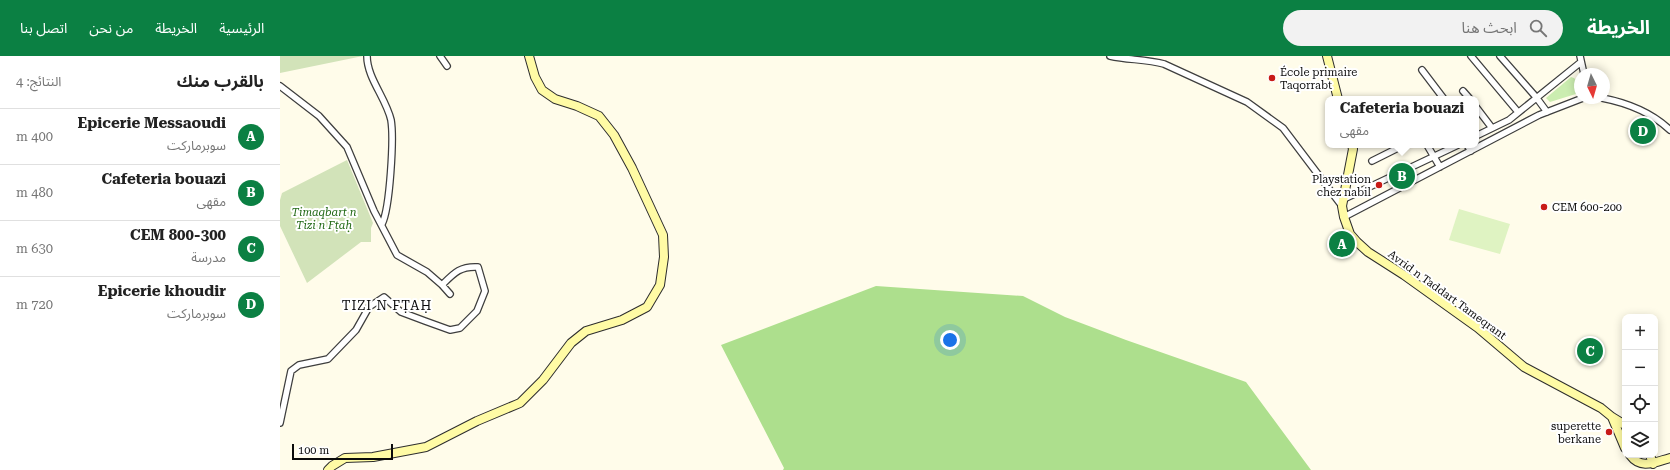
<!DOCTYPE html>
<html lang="ar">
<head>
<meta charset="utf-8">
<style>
  :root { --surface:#fff; --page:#f2f2f2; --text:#222; --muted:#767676; --line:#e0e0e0; --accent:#0b8043 }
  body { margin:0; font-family:"Roboto Serif","Noto Sans Arabic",serif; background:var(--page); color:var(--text); direction:rtl }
  .controls { position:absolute; right:12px; bottom:12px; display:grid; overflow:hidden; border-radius:8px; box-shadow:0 2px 10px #0003 }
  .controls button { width:36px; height:36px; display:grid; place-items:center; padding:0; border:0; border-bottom:1px solid var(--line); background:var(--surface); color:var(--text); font:20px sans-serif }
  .compass { position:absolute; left:1294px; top:12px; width:36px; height:36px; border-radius:50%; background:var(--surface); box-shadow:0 2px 10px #0003; rotate:175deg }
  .scale { position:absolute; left:12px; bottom:10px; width:101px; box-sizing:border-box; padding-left:4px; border:2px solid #0b0b0b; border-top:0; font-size:11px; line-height:14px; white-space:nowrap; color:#0b0b0b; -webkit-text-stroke:3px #fff; paint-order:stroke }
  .you { position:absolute; left:670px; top:284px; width:14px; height:14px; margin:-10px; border:3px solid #fff; border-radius:50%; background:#1a73e8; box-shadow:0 0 0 6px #1a73e833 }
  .badge { display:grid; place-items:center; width:26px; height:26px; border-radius:50%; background:var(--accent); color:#fff; font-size:13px; font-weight:700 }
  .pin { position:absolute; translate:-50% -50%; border:2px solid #fff; box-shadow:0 1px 4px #0006 }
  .popup { position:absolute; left:1045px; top:40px; width:154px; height:52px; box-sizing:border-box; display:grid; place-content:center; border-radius:8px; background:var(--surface); filter:drop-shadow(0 1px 3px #0005); font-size:13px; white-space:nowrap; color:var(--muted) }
  .popup b { font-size:15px; color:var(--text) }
  .popup::after { content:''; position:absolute; left:50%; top:100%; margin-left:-8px; border:8px solid transparent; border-top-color:var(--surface) }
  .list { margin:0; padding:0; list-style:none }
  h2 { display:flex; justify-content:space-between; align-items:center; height:52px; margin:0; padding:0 16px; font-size:17px }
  h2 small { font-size:13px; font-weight:400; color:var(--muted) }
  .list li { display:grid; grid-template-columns:26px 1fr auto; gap:12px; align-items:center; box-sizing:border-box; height:56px; padding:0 16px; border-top:1px solid var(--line) }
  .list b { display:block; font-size:15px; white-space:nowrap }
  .list p { margin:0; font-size:13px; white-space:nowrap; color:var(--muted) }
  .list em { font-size:13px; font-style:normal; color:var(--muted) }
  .icon { flex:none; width:22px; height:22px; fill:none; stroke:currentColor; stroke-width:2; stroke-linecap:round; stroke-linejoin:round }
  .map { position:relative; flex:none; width:1390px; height:414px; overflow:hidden; direction:ltr }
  header { display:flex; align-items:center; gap:24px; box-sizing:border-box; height:56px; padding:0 20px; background:var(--accent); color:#fff }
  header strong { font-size:19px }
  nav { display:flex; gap:22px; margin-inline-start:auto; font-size:14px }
  .search { width:280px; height:36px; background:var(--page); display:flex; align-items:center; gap:10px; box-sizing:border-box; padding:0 14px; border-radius:22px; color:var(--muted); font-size:15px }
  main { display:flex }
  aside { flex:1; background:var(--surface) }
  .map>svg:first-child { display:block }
  .green { fill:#cbedb0 }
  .forest { fill:#addf8d }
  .cemetery { fill:#d2e3b9 }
  .pitch { fill:#dff3c2 }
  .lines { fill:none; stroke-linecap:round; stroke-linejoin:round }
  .street-casing { stroke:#3e3e3e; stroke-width:8 }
  .secondary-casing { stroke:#2d2d2d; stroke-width:10 }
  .street { stroke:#fff; stroke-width:5.5 }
  .secondary { stroke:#fffba5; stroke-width:8 }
  .poi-dot { fill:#c81a16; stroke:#fff; stroke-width:1.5 }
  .labels { text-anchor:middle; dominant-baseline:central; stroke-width:4; stroke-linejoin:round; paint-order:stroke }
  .poi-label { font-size:11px; fill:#0b0b0b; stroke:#fff; text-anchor:start }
  .park-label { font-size:11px; font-style:italic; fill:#226916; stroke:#fff }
  .street-label { font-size:11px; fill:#0b0b0b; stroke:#fff }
  .quarter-label { font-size:13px; letter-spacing:1px; fill:#0b0b0b; stroke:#fff }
</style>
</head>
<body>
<header>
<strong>الخريطة</strong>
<div class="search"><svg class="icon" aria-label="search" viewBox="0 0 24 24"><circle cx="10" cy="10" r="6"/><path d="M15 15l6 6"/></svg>ابحث هنا</div>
<nav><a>الرئيسية</a><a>الخريطة</a><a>من نحن</a><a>اتصل بنا</a></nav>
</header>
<main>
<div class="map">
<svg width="1390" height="414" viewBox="0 0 1390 414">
  <rect width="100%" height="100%" fill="#fffcea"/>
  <path class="green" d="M1291,21l3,1 6,6 -1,9 -29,9 -4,-4z"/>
  <path class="forest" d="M596,230l147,10 42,21 61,23 120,42 65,88h-528l1,-2 -63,-123z"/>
  <path class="cemetery" d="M0,0h83l-83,17z
    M67,104l26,63 -2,5v14h-10l-54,41 -27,-57v-26l2,-7z"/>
  <path class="pitch" d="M1179,153l51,15 -10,30 -51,-14z"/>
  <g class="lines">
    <g class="street-casing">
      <path id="street" d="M87,0c0,22 19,42 24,64 3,18 -1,88 -9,104
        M160,0l7,10
        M830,0c18,4 36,3 54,8l83,38 36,26 59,78
        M1191,0l47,56
        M1220,0l36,41 11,15
        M1300,0l4,18
        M1142,14l22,29
        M0,30l39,30 28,31 27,64 23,44 30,17 15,13 8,9
        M1183,35l7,8
        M1322,42c26,5 49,14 68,32
        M1196,51l16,21
        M1196,80l33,-16 72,-58
        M1147,89l13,22
        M1187,89l4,6
        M1092,105l32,-16
        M1064,143l114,-54
        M1064,161l195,-102 44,-17
        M0,367l11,-52 8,-6 29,-6 28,-29 13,-23 15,-10 17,15 24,9 25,9 10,-2 17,-17 8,-20 -7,-24c-18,-1 -24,6 -36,18"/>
    </g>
    <g class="secondary-casing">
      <path id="secondary" d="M1047,0l11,43
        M1072,89l1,4 -11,57 2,11 6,17 7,8 11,10 36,23 74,53 46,39 77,41 11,9 13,8
        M1332,361l13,31
        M1350,399c11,15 25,7 40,3
        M1370,399l3,9
        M48,414l4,-4 13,-8 28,-1 53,-10 51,-26 43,-18 23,-23 28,-37 15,-12 36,-11 25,-13 13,-22 4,-28 -1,-22 -31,-67 -18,-33 -15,-19 -22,-10 -22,-7 -13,-9 -7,-13 -6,-21"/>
    </g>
    <use href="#street" class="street"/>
    <use href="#secondary" class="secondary"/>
  </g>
  <g class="poi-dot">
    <circle cx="992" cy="22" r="4"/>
    <circle cx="1099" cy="129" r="4"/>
    <circle cx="1264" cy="151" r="4"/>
    <circle cx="1329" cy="376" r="4"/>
  </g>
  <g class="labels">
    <g class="poi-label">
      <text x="1000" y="16">École primaire<tspan x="1000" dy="13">Taqorrabt</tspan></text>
      <text x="1091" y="123" text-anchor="end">Playstation<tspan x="1091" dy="13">chez nabil</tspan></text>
      <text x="1272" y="151">CEM 600-200</text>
      <text x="1321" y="370" text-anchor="end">superette<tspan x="1321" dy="13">berkane</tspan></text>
    </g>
    <g class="park-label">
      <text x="44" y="156">Timaqbart n<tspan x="44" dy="13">Tizi n Fṭaḥ</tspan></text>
    </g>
    <g class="street-label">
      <text transform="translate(1167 239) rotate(36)">Avrid n Taddart Tameqrant</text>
    </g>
    <g class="quarter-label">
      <text x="107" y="249">TIZI N FṬAḤ</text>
    </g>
  </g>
</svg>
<div class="controls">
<button>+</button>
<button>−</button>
<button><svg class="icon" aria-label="locate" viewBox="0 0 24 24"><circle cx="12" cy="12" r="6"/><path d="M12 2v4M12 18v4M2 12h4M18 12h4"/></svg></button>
<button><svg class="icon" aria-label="layers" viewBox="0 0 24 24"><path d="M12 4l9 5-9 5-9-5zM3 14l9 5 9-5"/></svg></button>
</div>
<svg class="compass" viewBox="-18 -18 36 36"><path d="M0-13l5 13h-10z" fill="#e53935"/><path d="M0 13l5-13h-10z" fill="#767676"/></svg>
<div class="scale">100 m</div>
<div class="you"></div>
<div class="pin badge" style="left:1062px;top:188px">A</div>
<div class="pin badge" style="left:1122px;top:120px">B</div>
<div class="popup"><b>Cafeteria bouazi</b>مقهى</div>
<div class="pin badge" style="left:1310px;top:295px">C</div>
<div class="pin badge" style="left:1363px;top:75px">D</div>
</div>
<aside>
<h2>بالقرب منك<small>النتائج: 4</small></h2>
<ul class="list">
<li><span class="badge">A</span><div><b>Epicerie Messaoudi</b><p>سوبرماركت</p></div><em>400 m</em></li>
<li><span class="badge">B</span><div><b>Cafeteria bouazi</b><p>مقهى</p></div><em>480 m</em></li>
<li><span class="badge">C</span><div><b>CEM 800-300</b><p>مدرسة</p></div><em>630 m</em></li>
<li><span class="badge">D</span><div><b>Epicerie khoudir</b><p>سوبرماركت</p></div><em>720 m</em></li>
</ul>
</aside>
</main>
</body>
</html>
